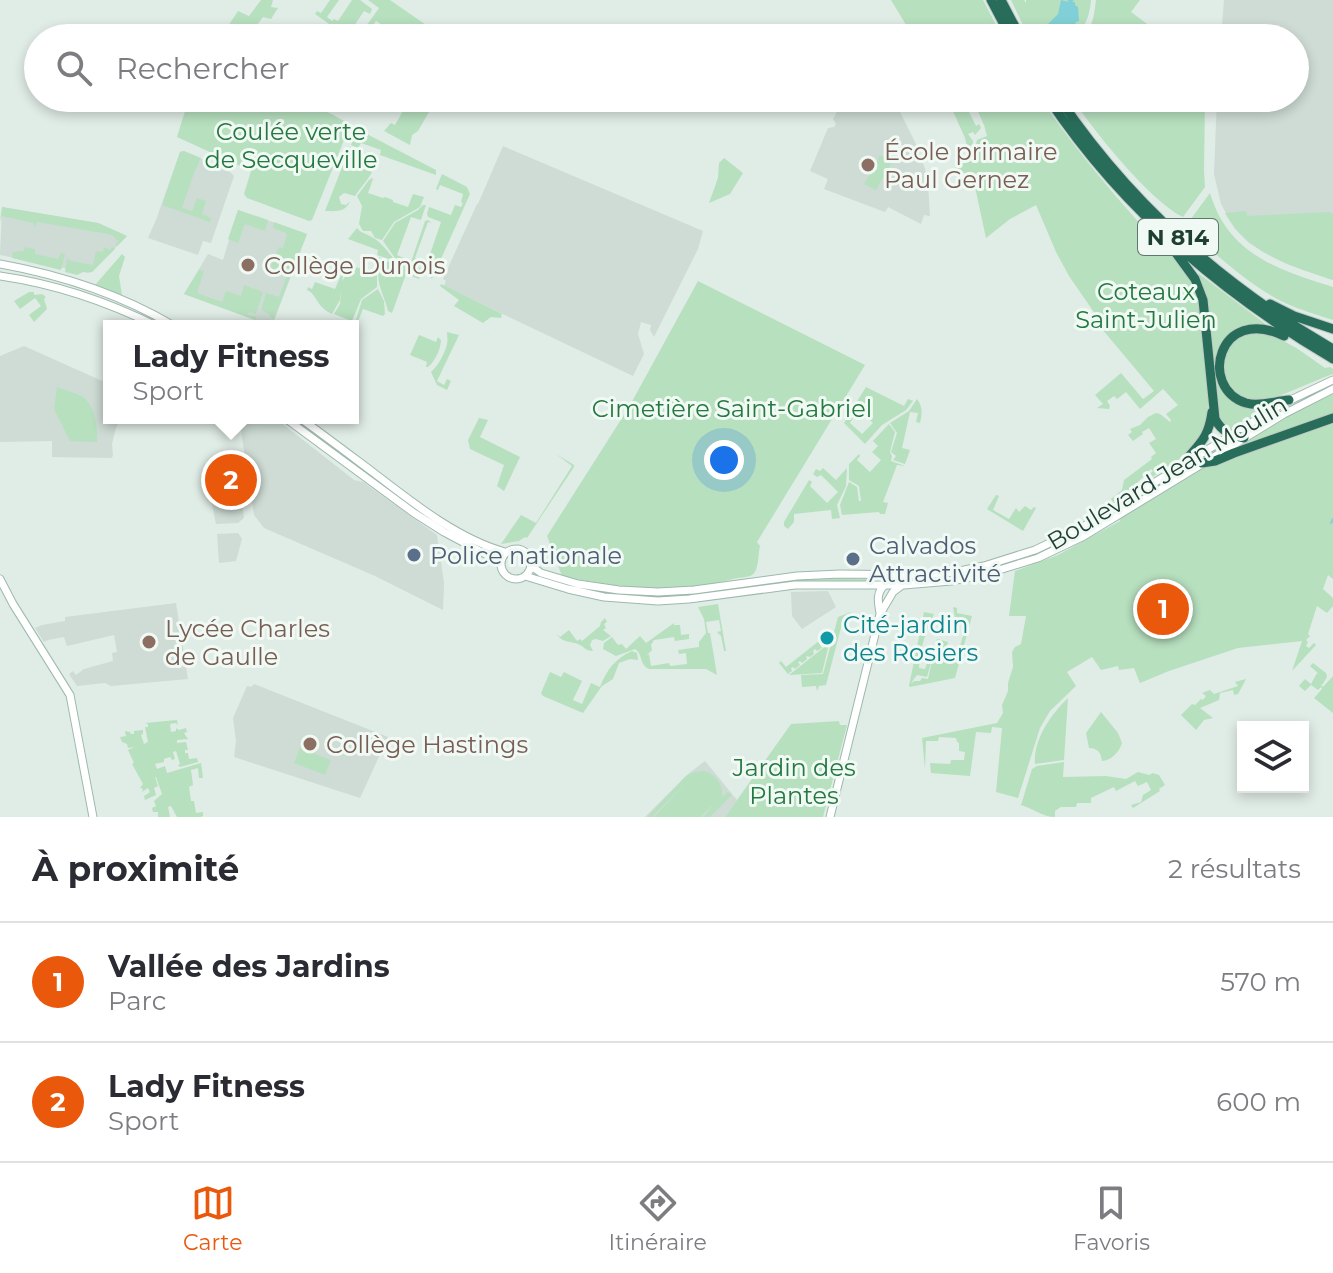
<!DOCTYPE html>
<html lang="fr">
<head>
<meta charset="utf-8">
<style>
  :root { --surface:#fff; --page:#f7f7f7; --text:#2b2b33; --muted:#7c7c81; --line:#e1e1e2; --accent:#ea580c }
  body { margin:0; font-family:Montserrat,sans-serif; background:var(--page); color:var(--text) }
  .controls { position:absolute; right:24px; bottom:24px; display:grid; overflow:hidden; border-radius:0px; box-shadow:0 4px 12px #0003 }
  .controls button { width:72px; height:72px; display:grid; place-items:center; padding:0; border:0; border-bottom:2px solid var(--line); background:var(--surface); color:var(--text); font:40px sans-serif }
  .you { position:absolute; left:724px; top:460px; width:28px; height:28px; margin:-20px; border:6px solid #fff; border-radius:50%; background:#1a73e8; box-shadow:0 0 0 12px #1a73e833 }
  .badge { display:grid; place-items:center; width:52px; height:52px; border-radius:50%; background:var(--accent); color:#fff; font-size:26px; font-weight:700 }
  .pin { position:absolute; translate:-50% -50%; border:4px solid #fff; box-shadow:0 2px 8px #0006 }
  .popup { position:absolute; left:103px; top:320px; width:256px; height:104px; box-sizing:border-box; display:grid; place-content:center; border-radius:0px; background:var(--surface); filter:drop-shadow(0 2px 6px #0005); font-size:26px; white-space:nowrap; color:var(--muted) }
  .popup b { font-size:30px; color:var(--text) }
  .popup::after { content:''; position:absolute; left:50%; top:100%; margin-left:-16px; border:16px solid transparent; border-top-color:var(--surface) }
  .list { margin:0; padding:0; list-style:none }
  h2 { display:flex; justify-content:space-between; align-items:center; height:104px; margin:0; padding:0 32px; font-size:34px }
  h2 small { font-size:26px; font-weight:400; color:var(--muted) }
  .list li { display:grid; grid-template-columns:52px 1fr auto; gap:24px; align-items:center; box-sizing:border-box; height:120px; padding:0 32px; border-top:2px solid var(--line) }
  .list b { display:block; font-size:30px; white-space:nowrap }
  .list p { margin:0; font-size:26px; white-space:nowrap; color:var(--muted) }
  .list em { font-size:26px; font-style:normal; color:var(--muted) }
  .icon { flex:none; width:44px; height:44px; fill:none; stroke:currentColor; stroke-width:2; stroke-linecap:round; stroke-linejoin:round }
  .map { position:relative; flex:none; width:1333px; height:817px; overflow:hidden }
  .search { position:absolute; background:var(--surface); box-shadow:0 4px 12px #0003; left:24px; right:24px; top:24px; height:88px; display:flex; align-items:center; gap:20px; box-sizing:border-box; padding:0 28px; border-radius:44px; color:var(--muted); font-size:30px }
  .sheet { height:344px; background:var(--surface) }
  nav { display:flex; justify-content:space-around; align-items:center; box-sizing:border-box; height:112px; border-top:2px solid var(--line); background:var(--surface); font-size:22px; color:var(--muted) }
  nav a { display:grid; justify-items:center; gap:4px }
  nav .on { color:var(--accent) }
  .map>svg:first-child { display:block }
  .built { fill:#cedcd5 }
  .green { fill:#b7e0bf }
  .water { fill:#82d0d7 }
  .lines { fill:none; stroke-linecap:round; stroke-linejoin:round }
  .stream { stroke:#82d0d7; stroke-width:2 }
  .secondary-casing { stroke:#9db9ad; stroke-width:9 }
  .highway-casing { stroke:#c0c9c6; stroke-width:11 }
  .secondary { stroke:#fff; stroke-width:7 }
  .highway { stroke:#286d5a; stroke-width:9 }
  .education-dot { fill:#8d6e63; stroke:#f1f9f4; stroke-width:3 }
  .service-dot { fill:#5c6f8a; stroke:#f1f9f4; stroke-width:3 }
  .culture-dot { fill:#0f9aa8; stroke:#f1f9f4; stroke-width:3 }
  .labels { text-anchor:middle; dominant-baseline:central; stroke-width:6; stroke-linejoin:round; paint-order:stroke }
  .shield { fill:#f1f9f4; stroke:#5e766e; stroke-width:2 }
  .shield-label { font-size:22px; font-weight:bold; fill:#1f3e34 }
  .park-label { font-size:24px; fill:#257940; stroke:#f1f9f4 }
  .education-label { font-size:24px; fill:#785e54; stroke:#f1f9f4; text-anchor:start }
  .street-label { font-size:24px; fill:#1f3e34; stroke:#f1f9f4 }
  .service-label { font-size:24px; fill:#4e5e75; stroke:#f1f9f4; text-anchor:start }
  .culture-label { font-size:24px; fill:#0d838f; stroke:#f1f9f4; text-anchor:start }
</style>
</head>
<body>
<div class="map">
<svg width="1333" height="817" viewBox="0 0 1333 817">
  <rect width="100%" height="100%" fill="#e0ece6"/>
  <path class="built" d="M1224,0h109v280l-46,-16 -22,-11 -16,-10 -14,-14 -14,-25 -7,-30 3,-76h78v-60h-74z
    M844,98h28l7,5 4,-5h10l22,44 10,27 3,15 2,32 -6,-1 -3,9 -33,-17 -3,5 -61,-23 4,-10 -18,-8 18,-43 6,-1 2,-3 -3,-5z
    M503,146l200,85 -5,18 -44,88 -4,-7 1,-5 -10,-3 -3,12 6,20 -11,22 -189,-90 2,-5 -3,-2 34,-75h1z
    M184,151l46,21 4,4 -23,67 -8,-2 -5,14 -50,-17 8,-18 24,-68z
    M2,207l96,16 29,13 -35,36 -4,1 -88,-18z
    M238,210l69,24 -35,92 -88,-32 24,-40 15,6z
    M24,346l85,38v34h12l-5,10 -4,16 1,12 -2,2 -59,-1v-16l-52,1v-86z
    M239,418h36l79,62 9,2 74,53 7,48 -1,27 -68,-34 -111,-48 -10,-13z
    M238,469l6,49 -6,5 -22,1 -10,-49z
    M238,533l4,6 -6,22 -17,2 -2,-29z
    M828,591l8,16 -34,22 -10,-13 -1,-24z
    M176,603l12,76 -77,7 -6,-3 -28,3 -8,-12 4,-3 3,4 8,-6 29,-8 -1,-8 5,-1 -3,-17 -47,11 -3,-9 -16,3 -4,2 -9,-14 7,-3 23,-4v-4z
    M254,684l134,53 -28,61 -126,-41 2,-16 -3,-23 14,-32 4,1z
    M705,761l32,39 -12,17h-80l43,-43z"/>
  <path class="green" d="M261,0h12l-2,7 7,1 -7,11 -8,-2 -15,21h-28l18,-27 11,5z
    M330,0h9l-12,17 5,4 2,-2 4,2 14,-21h8l12,9 -2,5 -6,-3 -14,21 4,6h-5l-34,-24 2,-3 4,2z
    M368,0h22l55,38h-42l-27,-17 -13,17 -1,-6 17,-24z
    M891,0h92l20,38h-89z
    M1011,0h13l2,3v-3h65c-1,15 -6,32 -22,38 -8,3 -30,0 -40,0z
    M1096,0h44l-9,12 35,26h-86c13,-8 14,-23 16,-38z
    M189,98h113l44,24 2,8 -36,90 -3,1 -62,-23 -3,-4 7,-23 -74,-34z
    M384,98h21l24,14 -11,19 -6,4 -2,10 -26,-14 7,-8 4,2 9,-16z
    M947,98h15l14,28 3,-2 2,4 -6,7 -2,-3 -5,2 5,7 -1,9 -3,5 -4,-17z
    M972,98h68c38,55 80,105 126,154l3,-3c14,16 25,32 30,52 6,23 15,116 4,134 -11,19 -34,31 -52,43l-3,-2 5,-5 -2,-2 -23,23 -15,10 -2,-3 11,-9 2,-10 28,-21 -1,-2 5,-4 -7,-10 7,-4 -7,-11 -7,4 1,2 -10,7 -5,-6 4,-3 -2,-3 10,-4 8,-8 8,-4 4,1 10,8 1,-2 -5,-6 12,-9 -15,-16 -23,20 -14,-17 -9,7 -3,-3 -7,5 3,5 -1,3 -12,-1 6,-4 -8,-9 26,-22 22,26 11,-8 -52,-62 -2,-8 -31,-45 -13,-24 -20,-47 -26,14 -24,19 -14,-65 -16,1 -1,-10 17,-5 5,-19 10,-4 -3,-11z
    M1072,98h133l-1,73 1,16 -22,30c-33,-16 -90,-87 -111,-119z
    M361,131l75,39v5l-56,-20 1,-5 -20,-7 -3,5 -7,-3 5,-13z
    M350,147l8,3 -6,15 20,7c-4,8 -12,16 -17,24l-11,-3 -5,4 2,7 5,1 4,-4c-5,12 -14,10 -25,10z
    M184,151l17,7 -7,15 -12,35 10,3 5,-13 9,3 -4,13 9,4 -1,4 -48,-17 18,-53z
    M880,155l12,7 -16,28 -12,-6z
    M724,158l19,15 -13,21 -21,9 9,-25 1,-15z
    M442,174l25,13 3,7 -38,85 -8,-11 -13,-6 14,-41 3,-1 4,3 -4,-1 -13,36 12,5 14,-41 -13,-5 -1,-3 2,-7 22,8 4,-10 6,2 2,-4 -2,-1 2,-8 -23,-9 -2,5 -2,-1z
    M372,178l1,1 -5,14 15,5 2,-1 8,3v2l15,5 5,-13 11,3 -4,10 -26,15 -12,18 -7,-2 -4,-7h-8l-4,-7 3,-18 -5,-10 12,-16z
    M1210,193c18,61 68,77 123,94v33c-16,-5 -32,-10 -48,-17 -34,-16 -72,-51 -100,-76z
    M423,205h3l-5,15 -10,-3 -14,38 9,4 -1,2 -10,-3 -12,-17 12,-18 23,-13z
    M2,207l96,16 29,13 -10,10 -1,-2 2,-3 -5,-5 -5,-2 -71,-12 -3,6 -1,-5 -31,-7 -2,5z
    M238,210l30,10 -3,11 -20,-7 -7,19 -10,-4z
    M1246,211l1,5 82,-4 4,2v66c-41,-14 -86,-26 -108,-67z
    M274,222l33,12 -33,85 -4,-2 -1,-3 -8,-4 5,-17 13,4 8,-22 -15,-5 1,-3 -2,-1 8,-19 4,1 4,-13 -1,-2 -13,-5z
    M357,228c3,4 7,5 11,7 11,5 18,14 25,23l-4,1 -12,-4 1,-5 -30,-11z
    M25,247l10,2v5l23,5 3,-6 4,1 -4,16 -49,-12 1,-6 11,-1z
    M104,247l6,3 2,-3 3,2 -23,23h-9l-6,3 -12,-3 2,-14 4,3 22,4 3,-14 7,1z
    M122,254l3,3 -6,19 3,19 -27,-10z
    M378,257l7,2 -8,15v13l-16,12 -9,22 -18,-7 6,-10 2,-22 7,-14 2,1 1,-3 20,6z
    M393,260l30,9 -4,10 -13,-5 -14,39 -4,-2c-3,-16 -23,-45 5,-51z
    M199,270l5,1 -7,22 25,9 4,-11 15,5 3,-11 19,7 -7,22 -7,-2 -2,2 9,3 -1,3 -71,-26z
    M1198,273l70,53c-32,1 -36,1 -51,30l9,36 43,14 -39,26 -11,-10z
    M341,275l2,1 -3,24 -8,14c-16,-7 -15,-20 -25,-24l1,-3 4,2 3,-7 20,7z
    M698,281l167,84 -108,177 3,4c-2,8 -1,25 -8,29 -5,3 -13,2 -19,4 -56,16 -114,9 -171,-3l-15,-40 82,-129z
    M441,284l61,30 -1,4 -10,-1 -8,6 -29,-17 5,-6 -19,-14z
    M378,289l6,12 1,13 -2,2 -20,-7 -6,15 -2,-1 7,-23z
    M29,292h5v3l8,-1 4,3 -2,2 3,10 -13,13 -5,-7 12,-9 -6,-8 -15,11 -6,-8z
    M447,332l12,3 -22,46 7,4 3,-6 4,2 -4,9 -10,-5 -6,-13c7,-6 14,-19 16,-28 1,-4 0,-8 0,-12z
    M1250,333l21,1 27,15 27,19 5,-1 3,2v5c-22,7 -56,27 -78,26 -28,-2 -41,-38 -21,-58 4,-5 10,-7 16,-9z
    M419,335l17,7 2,-5 3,3c0,8 -6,22 -13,27h-2l1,-5 -17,-7z
    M57,387c8,3 19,6 26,10 12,9 15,31 14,45l-27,-1 -16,-32z
    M866,387l38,19 4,-7 5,2 -7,9 -24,15 -17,19 -21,-21 5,-8 4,3 -3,5 12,11 11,-11 -12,-12 -5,4 -5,-4z
    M1333,394v22l-101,34 71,-43z
    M917,399c6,8 5,15 3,24l-4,-1 2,-9 -8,-1 -8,36 8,2 -5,14 -12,-4 3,-4 -5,-4 6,-19 -7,-10 19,-12z
    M479,418l9,2 -8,17 40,20 -16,34 -7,-5 7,-21 -34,-16 -2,-9z
    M1333,421v158l-5,-4 -5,14 10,9v8l-6,7 -10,-7 -9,28 2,2 -4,4 2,2 -2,4 3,2 5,-5 2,2 -24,26 10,-30 -64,7 -69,23 -29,12 -6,-15 -15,2 -1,-4 -17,4 -9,-13 -25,15 9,14 -26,25 -10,17 -22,70 -22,-6 6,-64 -10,-1 -1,6 -15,-1 -6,44 -39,-3 -1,-10 20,1 1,-4h13l1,-8 -6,-1v-8l-2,-1 -1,-4 -17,-1 -1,4h-12l-1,28 -3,-31 75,-15 6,-10 -1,-8 6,-14v-8l5,-16 -1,-15 3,-5 6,-3 5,-28h-17l6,-45 43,-16 62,-34 -1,-3 92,-55z
    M889,424l6,8 -5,20 2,4 -1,5 14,5 -8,-1 -14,37 5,1 -3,11h-5l-1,-2 -37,3 -2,-10 9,-23 8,5 2,14h2l-2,-15 -10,-6v-16l10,-10 1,2 -3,4 13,12 11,-12 -9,-8 6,-6 -5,-5 -5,5z
    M556,454l18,11v2l-47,71 -2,-1 -6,4 -18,3 20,-29 15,8 36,-57z
    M823,468l13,12 11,-12 -1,18 -9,19 3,13 -8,1 -1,-9 -37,4v8l-6,7 -4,-3v-4l25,-42 3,2 -2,4 17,17 11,-11 -17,-17 -4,2 -4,-3 3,-5 4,2z
    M996,495l3,1 -6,14 16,9 7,-11 3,4 6,-6 6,4 3,-3 2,1 -13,23 -36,-22z
    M542,576l115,18 131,-15 52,-2 27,2 1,3 -187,16 -31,1 -61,-7 -48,-13z
    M718,604l8,47h-2l-3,-15 -4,-4 4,-1 -2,-11 -13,2 2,11h2l7,42 -11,-6h-57c-10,-5 -6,-15 -14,-20l-19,7 -13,-7 1,-6 8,-6 6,8 4,-1 4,5 14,-13 6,7 28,-20v2h6l1,10 8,-1v5l-14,2 -1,-4 -20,3 -3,5 1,5 -6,6 3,-2 2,12 18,-3 1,3 17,-2 -1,-11 -7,1 -1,-4 21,-3v-5l7,-9 -2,-14 -6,-12z
    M953,607l4,1v5l15,3 -17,62 -45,9 -1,-1 15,-74 10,2c-7,16 -15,35 -15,54l6,1 5,-14 3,1 -6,21 -10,-2 -6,8 4,-2h5l2,-3 6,1 9,-40 11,3 -3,12 1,4v-4h4v-2l8,1 5,-17 1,-15 -9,-3z
    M851,612l-1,5 -6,-1 -18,69 -7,1 -2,5 -1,-5 -14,1 -1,-12 22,-1 15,-57z
    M605,618l2,4 -3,2 2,4 -3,2 8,6 -8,5 -7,-2 -4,1 -2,5 3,6c-8,0 -8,-4 -15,-7 -8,-3 -14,-1 -20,-8l-1,-2 3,3 9,-7 8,11 3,-2 2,2 18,-15 1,-4z
    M820,631l9,13 -7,29 -33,2 38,-30 -4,-2 -3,2 2,3 -5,3 -2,-2 -2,2 1,3 -4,3 -4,-1 1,3 -5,4 -2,-2 -2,1 2,3 -5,4 -2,-2 -2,1 1,3 -4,3 -9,-11 2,-2 5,6 33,-26 4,-3z
    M632,651l5,2 1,7 -8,-1 -11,4 -6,16 -11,7 -19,27 -40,-17 -2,-3 9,-21 11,5 3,-5 18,9 -9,19 9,4 9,-21 9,4c7,-18 15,-28 32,-36z
    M1313,663l13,10 1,4 -5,8 -2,-1 3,3 10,-11v37l-19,-15 8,-9 -1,-2 -3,3 -7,-5 -6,6 -6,-5 6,-7 6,5 6,-11 3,2 -10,-9z
    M1246,679l-8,15 -4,1 -1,-5 -13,3 -1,7 -19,8 13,10 -9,2 -8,10 -15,-15 11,-11 3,1 6,-6 2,1 3,-4 -4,-3 8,-3 4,4 24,-8 -3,-4z
    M1068,698l-4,62 -29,4c-2,-24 16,-50 33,-66z
    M1101,712l17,21 4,10c-2,8 -11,18 -20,18 -1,-8 -4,-13 -13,-13l-3,-15z
    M177,720l1,6 -2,-3 -6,1 1,8 5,-1v-3l3,2 7,-2 1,4 -3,1 4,6 -11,1v3l9,-1 2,8h-3v3h3l1,6 8,-1 1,4 -18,5 -2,-2 2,-1 -4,-13 -3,1 2,7 -3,1 -2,-3 -6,2v3l-9,2 2,5 8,-3 2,7 34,-10 2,15h-4l-1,-10 -7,2 2,15 -4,2 2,14h3l2,12 7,-1v4l-2,1h-24l-6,-11 -3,1 2,10h-12v-5h-5l-1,-4 4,-2 -2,-5 8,-7 -6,-17h-1l3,9 -4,2 2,7 -11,5 -1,-4 6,-4 -2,-4 -6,4 1,-3 -3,-1 3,-4 -11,-20 2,-1 -6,-13 6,-3 -6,1 -1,-4 -5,-2 -2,-5 6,-1 -1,-5 5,1 1,2h3v-3l9,-1v4l-2,1 3,9 4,-2 -3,-15h3v-3l-3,-1z
    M839,721l1,4h7l-24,92h-98l66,-93z
    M300,748l31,12 -6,15 -31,-12z
    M1064,762l-1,15 43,-1 20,3 12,-7 11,3 4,-2 6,2 6,10 -6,4 1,2 -27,17 -2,-3 10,-3 2,-7 8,-5 -4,-8 -9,4 -3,-5 -19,10 -2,-4 -23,11v5h-14l-1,4h-15l-6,4v6c-12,0 -21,-8 -34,-12l11,-36 5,-3z
    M704,771c13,4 19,13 18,26l6,-5 4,3 -22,22h-7l13,-15 -16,15h-46l37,-39 -39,39h-5l39,-41 9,-4z"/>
  <path class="water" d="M1061,0l8,2 -2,-2h7l-2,2h3v3l3,2 1,14 -3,1 -3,6 -15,-1 -6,4h-5v-6l11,-11z"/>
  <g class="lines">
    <path class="stream" d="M1331,523l2,-4"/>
    <g class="secondary-casing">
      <path id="secondary" d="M0,264c61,11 120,30 174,62
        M0,276c55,8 106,25 156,50
        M285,418l129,95 30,19 47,25 10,8
        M300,418c25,18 50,37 74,55 39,30 84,66 131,79
        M501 564a15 15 0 1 1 30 0a15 15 0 1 1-30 0Z
        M531,566l10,7 37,11 41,6 39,2 36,-2 103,-14 43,-2 80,1 35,-3 29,-6 51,-16 46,-22 199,-123 53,-25
        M525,576l43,13 36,8 54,4 31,-2 106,-14h109l47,-4 35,-7 52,-16 46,-22 200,-122 49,-25
        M0,579l13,25 57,91 23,122
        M880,613c-2,-11 -4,-21 5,-28
        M830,817l50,-203 13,-22 8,-6"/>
    </g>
    <g class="highway-casing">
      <path id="highway" d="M991,0l20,38
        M1001,0l20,38
        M1048,98c73,110 172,194 285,261
        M1059,98c70,104 165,188 274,251
        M1176,253l19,26 8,21 12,119c7,13 16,16 29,19
        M1270,304l24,12 39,13
        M1284,336c-66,-32 -86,52 -38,67 14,4 29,-2 43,-3
        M1202,463l13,-2 19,-8 99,-35
        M1182,465c16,-21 26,-24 30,-53"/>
    </g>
    <use href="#secondary" class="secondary"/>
    <use href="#highway" class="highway"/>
  </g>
  <g class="education-dot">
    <circle cx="868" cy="165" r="8"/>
    <circle cx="248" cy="265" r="8"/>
    <circle cx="149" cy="642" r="8"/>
    <circle cx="310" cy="744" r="8"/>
  </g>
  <g class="service-dot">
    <circle cx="414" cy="555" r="8"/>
    <circle cx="853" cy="559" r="8"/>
  </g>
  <circle class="culture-dot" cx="827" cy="638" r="8"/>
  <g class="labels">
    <rect class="shield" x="1138" y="219" width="80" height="36" rx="6"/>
    <g class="shield-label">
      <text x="1178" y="237">N 814</text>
    </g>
    <g class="park-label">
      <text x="291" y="131">Coulée verte<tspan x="291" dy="28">de Secqueville</tspan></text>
      <text x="1146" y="291">Coteaux<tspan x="1146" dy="28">Saint-Julien</tspan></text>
      <text x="732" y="408">Cimetière Saint-Gabriel</text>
      <text x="794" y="767">Jardin des<tspan x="794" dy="28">Plantes</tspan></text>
    </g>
    <g class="education-label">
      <text x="884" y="151">École primaire<tspan x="884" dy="28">Paul Gernez</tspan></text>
      <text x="264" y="265">Collège Dunois</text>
      <text x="165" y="628">Lycée Charles<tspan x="165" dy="28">de Gaulle</tspan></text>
      <text x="326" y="744">Collège Hastings</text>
    </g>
    <g class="street-label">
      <text transform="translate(1167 473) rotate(-31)">Boulevard Jean Moulin</text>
    </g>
    <g class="service-label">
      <text x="869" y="545">Calvados<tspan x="869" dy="28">Attractivité</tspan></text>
      <text x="430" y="555">Police nationale</text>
    </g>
    <g class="culture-label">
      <text x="843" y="624">Cité-jardin<tspan x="843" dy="28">des Rosiers</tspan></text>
    </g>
  </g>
</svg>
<div class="controls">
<button><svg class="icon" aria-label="layers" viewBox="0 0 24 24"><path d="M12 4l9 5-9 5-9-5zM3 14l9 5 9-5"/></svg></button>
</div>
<div class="you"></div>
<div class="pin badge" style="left:1163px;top:609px">1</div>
<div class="pin badge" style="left:231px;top:480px">2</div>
<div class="popup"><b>Lady Fitness</b>Sport</div>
<div class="search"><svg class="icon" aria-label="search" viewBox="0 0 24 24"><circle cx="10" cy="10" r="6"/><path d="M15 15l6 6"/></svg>Rechercher</div>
</div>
<section class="sheet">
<h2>À proximité<small>2 résultats</small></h2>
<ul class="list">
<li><span class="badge">1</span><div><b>Vallée des Jardins</b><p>Parc</p></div><em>570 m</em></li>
<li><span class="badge">2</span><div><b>Lady Fitness</b><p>Sport</p></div><em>600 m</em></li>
</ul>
</section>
<nav>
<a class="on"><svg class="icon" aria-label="map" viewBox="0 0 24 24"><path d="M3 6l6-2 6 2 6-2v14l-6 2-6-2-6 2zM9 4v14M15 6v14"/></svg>Carte</a>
<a><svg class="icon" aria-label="directions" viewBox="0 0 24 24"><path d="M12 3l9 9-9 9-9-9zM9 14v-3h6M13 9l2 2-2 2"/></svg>Itinéraire</a>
<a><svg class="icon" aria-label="saved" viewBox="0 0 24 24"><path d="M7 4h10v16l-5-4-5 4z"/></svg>Favoris</a>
</nav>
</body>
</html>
